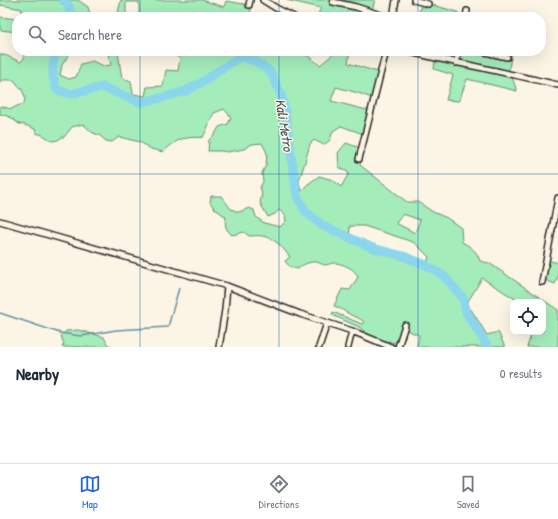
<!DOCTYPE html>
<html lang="en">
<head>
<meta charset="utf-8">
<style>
  :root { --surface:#fff; --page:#f6f6f7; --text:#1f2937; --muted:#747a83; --line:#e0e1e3; --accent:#2563eb }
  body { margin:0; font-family:"Patrick Hand",sans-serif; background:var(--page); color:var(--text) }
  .controls { position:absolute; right:12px; bottom:12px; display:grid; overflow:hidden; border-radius:8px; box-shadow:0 4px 16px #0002 }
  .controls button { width:36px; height:36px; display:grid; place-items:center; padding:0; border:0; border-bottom:1px solid var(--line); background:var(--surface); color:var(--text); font:20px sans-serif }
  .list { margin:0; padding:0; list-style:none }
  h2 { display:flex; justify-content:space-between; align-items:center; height:52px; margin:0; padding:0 16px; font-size:17px }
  h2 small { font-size:13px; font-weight:400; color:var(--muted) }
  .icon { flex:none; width:22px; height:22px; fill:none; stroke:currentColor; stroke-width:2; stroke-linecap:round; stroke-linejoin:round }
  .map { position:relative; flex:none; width:558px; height:347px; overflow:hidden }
  .search { position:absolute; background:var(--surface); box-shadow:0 4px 16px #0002; left:12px; right:12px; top:12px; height:44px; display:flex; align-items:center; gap:10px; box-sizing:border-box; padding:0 14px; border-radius:16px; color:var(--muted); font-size:15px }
  .sheet { height:116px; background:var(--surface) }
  nav { display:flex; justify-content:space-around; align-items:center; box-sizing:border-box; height:56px; border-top:1px solid var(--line); background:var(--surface); font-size:11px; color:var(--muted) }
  nav a { display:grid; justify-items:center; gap:2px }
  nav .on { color:var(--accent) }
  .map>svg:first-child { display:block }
  .green { fill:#a4ecba; stroke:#688c72; fill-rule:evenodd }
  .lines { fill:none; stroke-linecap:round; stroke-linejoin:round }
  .stream { stroke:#65929f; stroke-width:1.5 }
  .river { stroke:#8cd6ed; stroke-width:9 }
  .minor-casing { stroke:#2b2b2b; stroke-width:8 }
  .minor { stroke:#fcf5e5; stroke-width:5 }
  .grid { fill:none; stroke:#1f6fb2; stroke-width:1; stroke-opacity:0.55 }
  .labels { text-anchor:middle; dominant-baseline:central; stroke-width:3; stroke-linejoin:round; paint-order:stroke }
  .water-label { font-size:14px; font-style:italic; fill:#43565c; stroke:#fcf5e5 }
</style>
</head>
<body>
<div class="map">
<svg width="558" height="347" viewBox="0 0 558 347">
  <rect width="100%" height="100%" fill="#fcf5e5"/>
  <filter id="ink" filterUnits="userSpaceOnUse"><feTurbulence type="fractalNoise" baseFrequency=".025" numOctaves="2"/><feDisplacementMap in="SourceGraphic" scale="8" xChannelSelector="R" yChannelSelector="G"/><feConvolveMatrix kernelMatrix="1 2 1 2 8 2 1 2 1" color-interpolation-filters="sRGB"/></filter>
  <g filter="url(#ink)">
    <path class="green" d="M0,0h78l10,7 3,10h-44l-5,-4 -1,4h-20l1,-8 -22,-4z
      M121,0h81l22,7 2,-6 24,4 1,8 8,2h10l2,2h-108l-2,-4 -7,4h-17l2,-5v-10h-13v12l10,3h-19z
      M286,0h89l-5,17h-55l3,-3 3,-6z
      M422,2l35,10 7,5h-42l-3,-4z
      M0,17l17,2v13l-17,-2z
      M25,51h46l-9,14 -2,10 9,4 7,-2 5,-13 11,-3 12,5 7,-1 -3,-11v-3h10l2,15 2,12 9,3 2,13 12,2 2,-9 16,-1 3,-16 12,1 2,-13 -12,-6v-1h133l19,14 10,-8 3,-4 -3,-2h20l-2,12 33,10 -6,26 -17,-6 -22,-6 -5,14 40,10 -5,24 -25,-9 -8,5 -3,9 -6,5 -10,-5 -4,4 -5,18 -6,19 2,10 7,-7 11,-8 14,4 8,7 8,-14 -10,-6 -1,-14 8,-10 17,6 -3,16 47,37h11l15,10 14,6 14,10 1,14c9,5 15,9 18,19l9,2 69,47v37h-31l5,-15h11v-30h-23l-38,-24 -15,25 20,32 11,-3 7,15h-88l2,-12 -13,-5 -5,15 -13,-4 -2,4 -24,-8 2,-4 -1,-3 -4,-3 -27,-12 1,-3 29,12 2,-2c-4,-4 -9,-5 -15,-8 -5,-3 -9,-6 -15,-8l8,-17 8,1 8,-13c-2,-8 -16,-14 -24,-14 -3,0 -6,2 -9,2 -5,-1 -8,-4 -13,-3 -6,1 -10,3 -14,7 -6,-1 -10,-3 -13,-8l5,-4c-7,-9 -16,-20 -28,-21 -4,-1 -9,0 -13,0l-5,-4 -12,3c-6,-5 -8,-10 -6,-18l-12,-9 -4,-6 1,-6h10l10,13 8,3 10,-4 5,2 2,7 8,6 16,4 6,-6 -1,-6 -6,-5 -4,4 -7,3 -8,-14 2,-10 -2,-6 3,-5 -1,-9 4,-8 1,-12 -5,-10 -10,1 -8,5 -16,3 -7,-1h-13l1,-11 6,-6 4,-7 9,-3 3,-7 -7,-8 -10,4c-5,8 -6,16 -11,24 -5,1 -11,0 -16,1 -10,1 -17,8 -24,14l-12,-3 -11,-7 -21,-5 -7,5 -6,-1 -7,-6 -6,-2 -10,-9 -11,3 -8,10h-2l-4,3 -6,1 -9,-6 -7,-2 -1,-4 -10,-4 -6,-1 -9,-7 -10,-3v-8l11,3 6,-3 7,-2 1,-7 -3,-7 -8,-10h-11l-3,2v-28l7,2 14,6 3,-4zM403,214l17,6 -5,13 -19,-10zM350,226h14l34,11 17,6 14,14 -3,8 -23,-9 -30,-8 -24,-10z
      M436,51h76l-3,18 8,22 -50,-12 -8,22 -13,-1 7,-25 -19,-6z
      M547,260l11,3v13l-3,8 -13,-5z
      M78,330l26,7 3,7 5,3h-50l2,-3 -3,-8 5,-5z"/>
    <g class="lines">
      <path class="stream" d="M0,313l60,20 21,3 35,-6 52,-3 11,-39"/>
      <path class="river" d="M63,0l5,5 4,12
        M56,51c-4,16 -5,23 1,39l14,4 31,-7 38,15 21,-4 25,-7 20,-11 15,-11 19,-12 13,3 17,11 11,23 4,18 12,84 9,16 17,14 50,22 30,8 23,9 18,11 19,22 3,14 22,35"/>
      <g class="minor-casing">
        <path id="minor" d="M263,0l13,8 18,9
          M414,0l14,4
          M333,2l23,5 31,10
          M249,5l1,-5
          M393,17l3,-17
          M466,17l1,-6
          M406,51c51,12 102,22 152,34
          M481,51l26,6
          M456,63l3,-12
          M359,159l27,-108
          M0,221l227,65
          M542,282l16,-84
          M219,347l6,-37 2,-24 73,28 52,17 39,16
          M319,347l8,-24
          M348,347l4,-16
          M398,347l7,-22"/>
      </g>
      <use href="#minor" class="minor"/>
    </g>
  </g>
  <path class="grid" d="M140,0v17M279,0v17M418,0v17M140,51v296M279,51v296M418,51v296M0,174h558"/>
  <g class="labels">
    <g class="water-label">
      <text transform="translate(285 125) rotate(81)">Kali Metro</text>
    </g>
  </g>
</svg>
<div class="controls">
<button><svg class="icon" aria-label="locate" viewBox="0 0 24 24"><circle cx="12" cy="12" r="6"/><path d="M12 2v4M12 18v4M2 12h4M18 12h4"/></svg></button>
</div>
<div class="search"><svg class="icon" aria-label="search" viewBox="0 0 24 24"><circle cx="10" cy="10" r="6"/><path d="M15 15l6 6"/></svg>Search here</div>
</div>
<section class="sheet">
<h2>Nearby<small>0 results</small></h2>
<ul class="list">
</ul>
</section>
<nav>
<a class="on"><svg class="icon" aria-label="map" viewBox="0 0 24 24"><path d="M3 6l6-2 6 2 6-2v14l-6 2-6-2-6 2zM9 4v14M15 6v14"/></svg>Map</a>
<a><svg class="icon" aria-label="directions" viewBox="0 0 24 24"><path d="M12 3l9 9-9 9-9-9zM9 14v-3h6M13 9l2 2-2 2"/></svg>Directions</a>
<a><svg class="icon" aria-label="saved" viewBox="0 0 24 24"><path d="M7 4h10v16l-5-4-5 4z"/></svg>Saved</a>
</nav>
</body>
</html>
